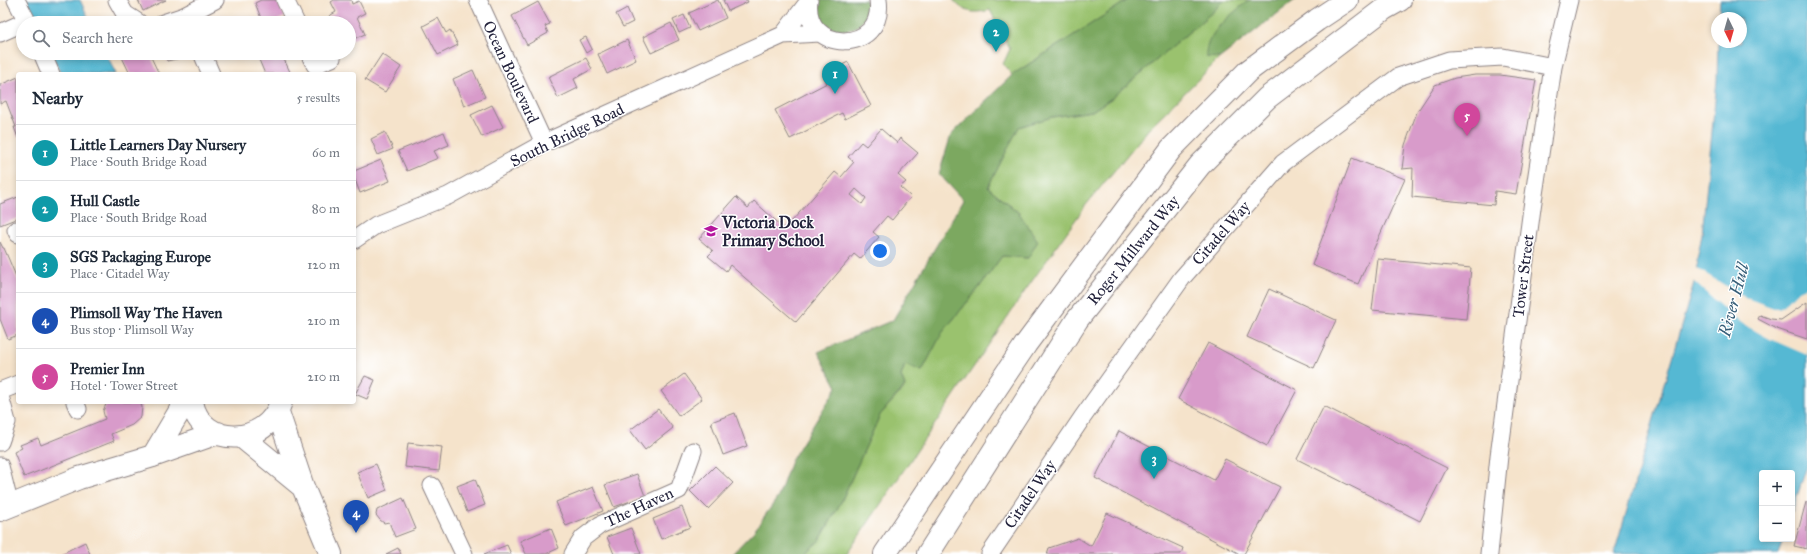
<!DOCTYPE html>
<html lang="en">
<head>
<meta charset="utf-8">
<style>
  :root { --surface:#fff; --page:#f2f2f3; --text:#1f2937; --muted:#747a83; --line:#e0e1e3; --accent:#111827 }
  body { margin:0; font-family:"IM FELL Great Primer",serif; background:var(--page); color:var(--text) }
  .controls { position:absolute; right:12px; bottom:12px; display:grid; overflow:hidden; border-radius:4px; box-shadow:0 2px 6px #0003 }
  .controls button { width:36px; height:36px; display:grid; place-items:center; padding:0; border:0; border-bottom:1px solid var(--line); background:var(--surface); color:var(--text); font:20px sans-serif }
  .compass { position:absolute; left:1711px; top:12px; width:36px; height:36px; border-radius:50%; background:var(--surface); box-shadow:0 2px 6px #0003; rotate:175deg }
  .you { position:absolute; left:880px; top:251px; width:14px; height:14px; margin:-10px; border:3px solid #fff; border-radius:50%; background:#1a73e8; box-shadow:0 0 0 6px #1a73e833 }
  .badge { display:grid; place-items:center; width:26px; height:26px; border-radius:50%; background:var(--accent); color:#fff; font-size:13px; font-weight:700 }
  .pin { position:absolute; translate:-50% -33px; filter:drop-shadow(0 1px 2px #0008) }
  .pin::after { content:''; position:absolute; top:21px; width:14px; height:12px; background:inherit; clip-path:polygon(0 0,100% 0,50% 100%) }
  .list { margin:0; padding:0; list-style:none }
  h2 { display:flex; justify-content:space-between; align-items:center; height:52px; margin:0; padding:0 16px; font-size:17px }
  h2 small { font-size:13px; font-weight:400; color:var(--muted) }
  .list li { display:grid; grid-template-columns:26px 1fr auto; gap:12px; align-items:center; box-sizing:border-box; height:56px; padding:0 16px; border-top:1px solid var(--line) }
  .list b { display:block; font-size:15px; white-space:nowrap }
  .list p { margin:0; font-size:13px; white-space:nowrap; color:var(--muted) }
  .list em { font-size:13px; font-style:normal; color:var(--muted) }
  .icon { flex:none; width:22px; height:22px; fill:none; stroke:currentColor; stroke-width:2; stroke-linecap:round; stroke-linejoin:round }
  .map { position:relative; flex:none; width:1807px; height:554px; overflow:hidden }
  .search { position:absolute; background:var(--surface); box-shadow:0 2px 6px #0003; left:16px; top:16px; width:340px; height:44px; display:flex; align-items:center; gap:10px; box-sizing:border-box; padding:0 14px; border-radius:22px; color:var(--muted); font-size:15px }
  .panel { position:absolute; background:var(--surface); box-shadow:0 2px 6px #0003; left:16px; top:72px; width:340px; height:332px; border-radius:4px }
  .map>svg:first-child { display:block }
  .green { fill:#9ac26e; stroke:#5e7254 }
  .forest { fill:#7ba861; stroke:#4e654e }
  .water { fill:#54b8d3; stroke:#3b6d87 }
  .pier { fill:#f5e3cb }
  .building { fill:#d89bca; fill-rule:evenodd }
  .lines { fill:none; stroke-linecap:round; stroke-linejoin:round }
  .minor-casing { stroke:#8c8283; stroke-width:19 }
  .tertiary-casing { stroke:#8c8283; stroke-width:24 }
  .trunk-casing { stroke:#8c8283; stroke-width:24 }
  .minor { stroke:#fff; stroke-width:17 }
  .tertiary { stroke:#fff; stroke-width:22 }
  .trunk { stroke:#fff; stroke-width:22 }
  .labels { text-anchor:middle; dominant-baseline:central; stroke-width:3; stroke-linejoin:round; paint-order:stroke }
  .street-label { font-size:16px; fill:#22223b; stroke:#fff }
  .poi-label { font-size:16px; font-weight:bold; fill:#22223b; stroke:#fff; text-anchor:start }
  .water-label { font-size:17px; font-style:italic; fill:#365e78; stroke:#fff }
</style>
</head>
<body>
<div class="map">
<svg width="1807" height="554" viewBox="0 0 1807 554">
  <rect width="100%" height="100%" fill="#fff"/>
  <filter id="ink" filterUnits="userSpaceOnUse"><feTurbulence type="fractalNoise" baseFrequency=".025" numOctaves="2"/><feDisplacementMap in="SourceGraphic" scale="8" xChannelSelector="R" yChannelSelector="G"/><feConvolveMatrix kernelMatrix="1 2 1 2 8 2 1 2 1" color-interpolation-filters="sRGB"/></filter>
  <filter id="wash" filterUnits="userSpaceOnUse"><feTurbulence type="fractalNoise" baseFrequency=".012" numOctaves="4" result="noise"/><feDisplacementMap in="SourceGraphic" scale="16" xChannelSelector="R" yChannelSelector="G"/><feGaussianBlur stdDeviation="0.9" result="paint"/><feColorMatrix in="noise" values="0 0 0 0 0 0 0 0 0 0 0 0 0 0 0 0 0 1.4 0 .05"/><feComposite in="paint" operator="in"/></filter>
  <g filter="url(#wash)">
    <rect width="100%" height="100%" fill="#f5e3cb"/>
    <path class="green" d="M953,0h175l-116,75 -9,-11 7,-15 -20,-39c-17,4 -25,3 -37,-10z
      M1223,0h26l-30,26 -13,31 14,1 -68,67 -66,80 -61,86 -178,263h-43l16,-14 21,-38 39,-87 25,-28 -4,-11 4,-11 17,6 20,-38 36,-44 24,-33 26,2 -9,-45 -31,-26 31,-61 33,-9 40,-6 20,-13 104,-89z"/>
    <path class="forest" d="M820,0h46c11,38 -55,43 -46,0z
      M1128,0h95l-7,9 -104,89 -20,13 -40,6 -33,10 -31,60 31,26 19,28 -10,17 -26,-2 -24,33 -36,44 -20,38 -17,-6 -4,11 4,10 -25,29 -39,87 -21,38 -16,14h-72l22,-23 24,-34 13,-36 46,-74 -19,-35 75,-32 70,-120 -24,-26 12,-39 61,-60z
      M1249,0h46l-75,58 -14,-1c-2,-23 26,-43 43,-57z"/>
    <path class="water" d="M25,0h55l11,23h-55z
      M1720,0h87v466l-15,46v-39h-30v66h21l-5,15h-164l84,-285 -1,-10 5,-24 15,-155 1,-38h23v-24h-22z
      M51,53h55l10,21h-55z"/>
    <path class="pier" d="M1696,268l50,30 28,10h5l5,-3 14,-15 9,-4v69l-37,-16 -27,-15 -19,-15 -31,-28z"/>
    <g id="blocks">
      <path class="building" d="M138,0h28l-23,11z
        M261,0h16l8,17 -13,6h-9l-8,-20z
        M334,0h17l1,4 7,-3 6,12 -8,4 8,17 -16,7v-18h-16l-4,-7 7,-4 -5,-10z
        M718,0l8,18 -28,13 -9,-18z
        M723,0h24l1,2 -20,9z
        M538,2l12,22 -5,2 3,7 -21,12 -15,-29z
        M627,8l6,14 -10,5 -7,-13z
        M684,15l6,13 -11,5 -6,-13z
        M438,18l8,15 4,-3 8,15 -20,10 -15,-29z
        M671,23l8,17 -28,13 -8,-16z
        M586,37l6,12 -6,4 -7,-13z
        M627,40l9,20 -29,14 -9,-20z
        M120,53h29l10,21h-29z
        M165,53h25v3l-23,5z
        M261,53h20l10,21h-26l-8,-19z
        M382,54l19,13 -16,25 -20,-12z
        M586,58l6,11 -18,10 4,9 -20,10 -10,-21z
        M848,62l23,44 -26,13 -3,-6 -52,26 -15,-29 52,-27 -4,-8z
        M473,70l12,27 -21,9 -11,-27z
        M1475,75h25l36,5 -20,114 -21,-3 -1,14 -82,-8 1,-29 -11,1 3,-24 12,-33 18,-27 20,-7z
        M18,77v61l-4,-11h2l-10,-26 -6,3v-19z
        M492,105l11,22 -21,10 -11,-22z
        M881,129l16,14 3,-5 18,15 -20,22 8,7 -6,5 11,10 -19,23 -5,-4 -14,16 6,5 -19,22 -6,-5 -58,68 -66,-57 -4,6 -18,-15 5,-5 -14,-12 37,-42 12,11 6,-7 31,28 50,-57 6,5 13,-15 -6,-5 13,-15 5,4zM856,189l10,9 -4,6 -11,-9z
        M385,132l8,17 -15,6 -7,-16z
        M444,132l5,13 -15,6 4,7 -31,13 -9,-20z
        M1352,158l53,21 -47,105 -46,-19z
        M381,160l9,21 -30,12 -6,-16v-6z
        M18,197v21l-18,7v-21z
        M0,242l3,6h1l14,33v54l-10,4 -8,-20z
        M1378,259l93,9 -5,51 -94,-9z
        M1269,289l67,31 -22,48 -67,-31z
        M1807,302v37l-30,-10 -19,-10 2,-4 11,4 10,1z
        M1208,343l89,47 -30,56 -89,-47z
        M684,374l18,25 -23,17 -18,-25z
        M365,376l10,4 -8,19 -12,-5z
        M107,402h33l2,5 -1,10 -9,8 -21,9 3,7 -90,36 -10,-25 8,-4 -2,-3 18,-7 3,7 64,-26 -2,-8z
        M1324,406l123,62 -27,53 -123,-62z
        M658,409l15,19 -28,22 -15,-20z
        M735,413l12,33 -24,9 -12,-33z
        M1119,431l95,49 11,-21 55,28 -36,67h-4l-145,-76z
        M408,443l34,4 -3,24 -34,-4z
        M376,464l11,26 -19,8 -11,-26z
        M715,466l18,17 -25,26 -18,-18z
        M637,474l8,22 -31,11 -9,-22z
        M475,479l10,26 -18,7 -10,-26z
        M593,487l10,24 -37,15 -10,-24z
        M403,498l13,31 -21,8 -6,-15 -5,1 -4,-3 -4,-5 1,-5z
        M1806,502h1v47l-13,-3z
        M682,507l8,20 -29,12 -8,-20z
        M1107,513l76,35 -2,6h-134l2,-6 29,-10 13,8z
        M551,528l8,20 -13,6h-20l-6,-13z
        M631,528l10,26h-27l-7,-17z
        M85,542l5,12h-29z
        M507,545l4,9h-27z
        M398,548l3,6h-15z"/>
    </g>
  </g>
  <g filter="url(#ink)">
    <use href="#blocks" fill-opacity="0" stroke="#8c8283" stroke-width="1"/>
    <g class="lines">
      <g class="minor-casing">
        <path id="minor" d="M16,0l12,23
          M117,0l8,14 14,9
          M285,0l11,23
          M478,0l66,143
          M809,0c-7,55 77,54 69,0
          M163,23l21,-7 31,-16
          M0,33l27,-12
          M783,35l26,-34
          M42,53l9,21
          M202,53l9,21
          M309,53l6,12 17,-7
          M16,230l2,4
          M354,240l22,-15 72,-29 96,-53 239,-108 37,-2
          M0,391l18,-7
          M0,396l7,26 -7,20
          M75,402l3,7
          M0,466l10,40
          M432,486l32,68
          M573,554l10,-16 17,-13 79,-35 14,-39
          M990,554l92,-136 100,-140 101,-115 115,-86 51,-17 54,-3 50,10
          M1489,554l10,-98 33,-248 21,-141 16,-67"/>
      </g>
      <g class="tertiary-casing">
        <path id="tertiary" d="M192,402c9,47 75,45 89,0
          M278,412l25,75 28,67
          M242,437l61,50
          M153,456l32,-54
          M0,510l79,-32 74,-22 65,-23"/>
      </g>
      <g class="trunk-casing">
        <path id="trunk" d="M885,554l141,-210 145,-195 77,-78 69,-51 30,-20
          M928,554l149,-234 123,-155 67,-67 117,-89 16,-9"/>
      </g>
      <use href="#minor" class="minor"/>
      <use href="#tertiary" class="tertiary"/>
      <use href="#trunk" class="trunk"/>
    </g>
  </g>
  <defs>
    <g id="school-bare" transform="scale(1.08)"><path d="M0-5L7-2L0 1L-7-2ZM-4 1L0 2.5L4 1V4Q0 6-4 4Z" fill="#b5179e" stroke="#fff" stroke-width="2.5" paint-order="stroke"/></g>
  </defs>
  <g fill-rule="evenodd">
    <use href="#school-bare" x="711" y="231"/>
  </g>
  <g class="labels">
    <g class="street-label">
      <text transform="translate(511 72) rotate(65)">Ocean Boulevard</text>
      <text transform="translate(567 135) rotate(-26)">South Bridge Road</text>
      <text transform="translate(1221 233) rotate(-49)">Citadel Way</text>
      <text transform="translate(1133 250) rotate(-51)">Roger Millward Way</text>
      <text transform="translate(1523 276) rotate(-83)">Tower Street</text>
      <text transform="translate(1030 494) rotate(-56)">Citadel Way</text>
      <text transform="translate(639 507) rotate(-25)">The Haven</text>
    </g>
    <g class="poi-label">
      <text x="722" y="222">Victoria Dock<tspan x="722" dy="18">Primary School</tspan></text>
    </g>
    <g class="water-label">
      <text transform="translate(1734 300) rotate(-75)">River Hull</text>
    </g>
  </g>
</svg>
<div class="controls">
<button>+</button>
<button>−</button>
</div>
<svg class="compass" viewBox="-18 -18 36 36"><path d="M0-13l5 13h-10z" fill="#e53935"/><path d="M0 13l5-13h-10z" fill="#747a83"/></svg>
<div class="you"></div>
<div class="pin badge" style="left:835px;top:94px;background:#0f9aa8">1</div>
<div class="pin badge" style="left:996px;top:52px;background:#0f9aa8">2</div>
<div class="pin badge" style="left:1154px;top:479px;background:#0f9aa8">3</div>
<div class="pin badge" style="left:356px;top:533px;background:#1a4fb4">4</div>
<div class="pin badge" style="left:1467px;top:136px;background:#d1479c">5</div>
<div class="search"><svg class="icon" aria-label="search" viewBox="0 0 24 24"><circle cx="10" cy="10" r="6"/><path d="M15 15l6 6"/></svg>Search here</div>
<section class="panel">
<h2>Nearby<small>5 results</small></h2>
<ul class="list">
<li><span class="badge" style="background:#0f9aa8">1</span><div><b>Little Learners Day Nursery</b><p>Place · South Bridge Road</p></div><em>60 m</em></li>
<li><span class="badge" style="background:#0f9aa8">2</span><div><b>Hull Castle</b><p>Place · South Bridge Road</p></div><em>80 m</em></li>
<li><span class="badge" style="background:#0f9aa8">3</span><div><b>SGS Packaging Europe</b><p>Place · Citadel Way</p></div><em>120 m</em></li>
<li><span class="badge" style="background:#1a4fb4">4</span><div><b>Plimsoll Way The Haven</b><p>Bus stop · Plimsoll Way</p></div><em>210 m</em></li>
<li><span class="badge" style="background:#d1479c">5</span><div><b>Premier Inn</b><p>Hotel · Tower Street</p></div><em>210 m</em></li>
</ul>
</section>
</div>
</body>
</html>
